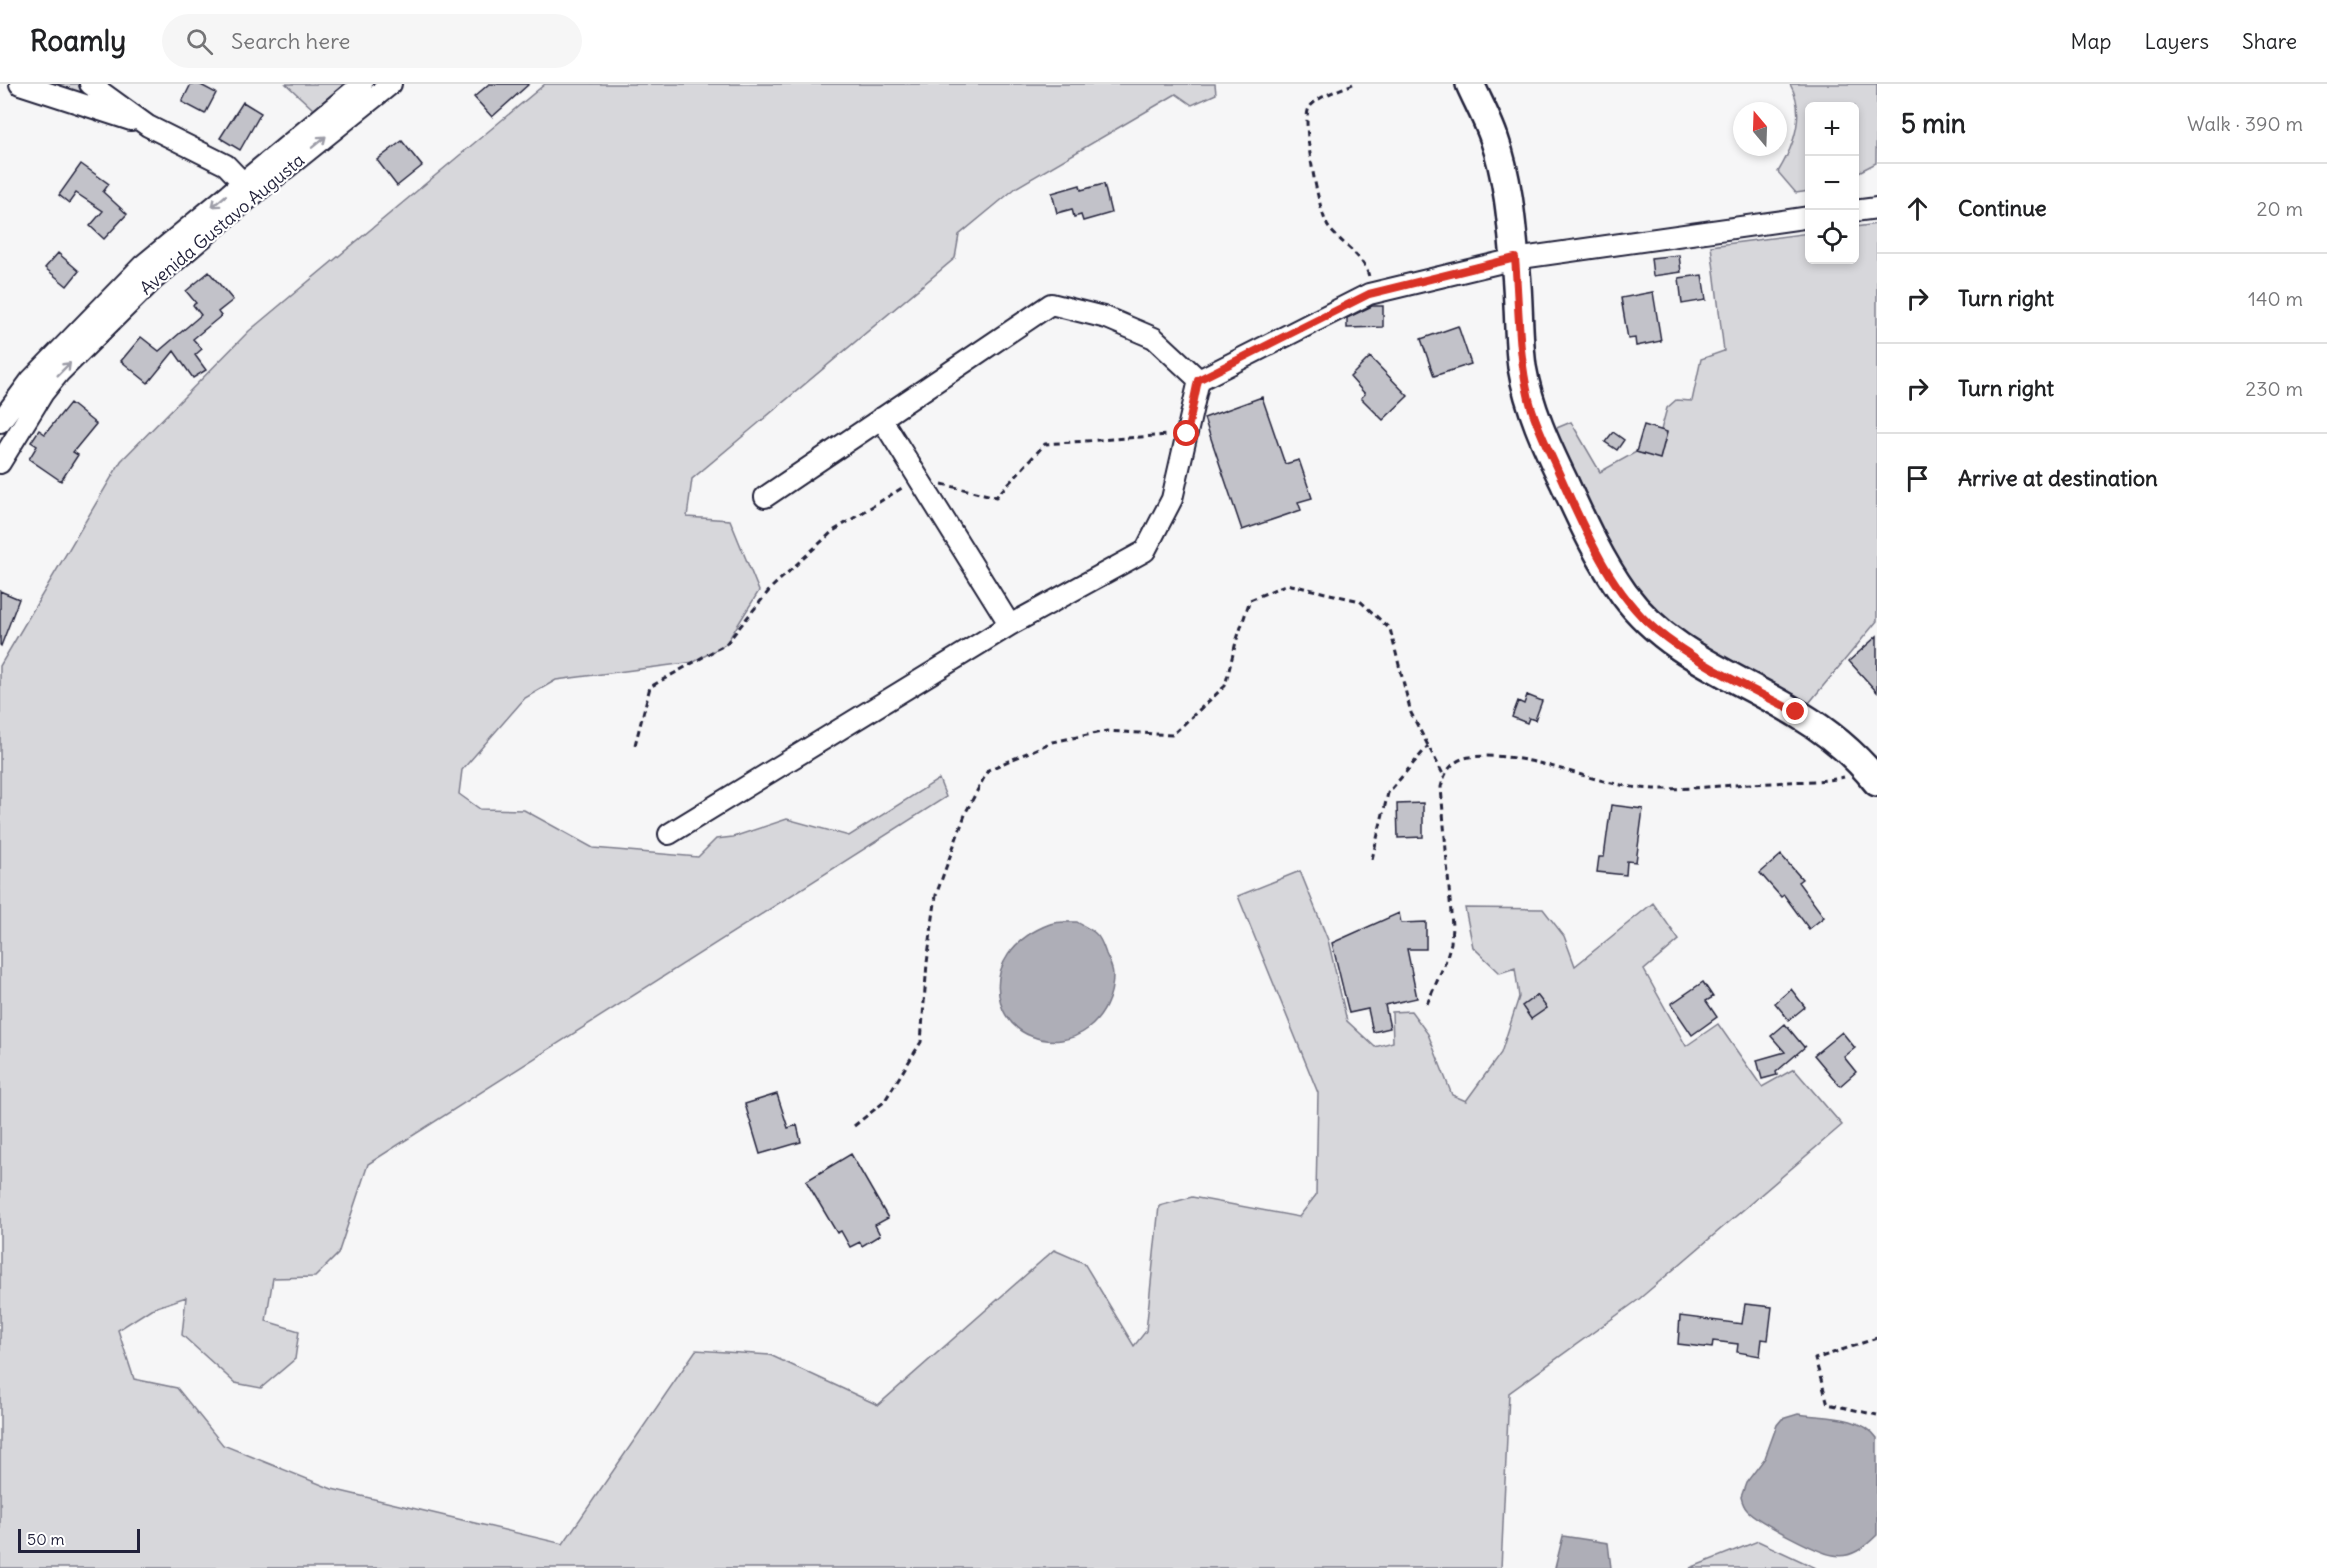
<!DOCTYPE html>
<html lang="en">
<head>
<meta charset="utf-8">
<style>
  :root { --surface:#fff; --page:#f6f6f6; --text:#202124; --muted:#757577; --line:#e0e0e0 }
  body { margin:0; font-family:Delius,sans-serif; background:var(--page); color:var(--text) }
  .controls { position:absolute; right:18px; top:18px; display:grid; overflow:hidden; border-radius:9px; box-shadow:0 3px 9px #0003 }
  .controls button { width:54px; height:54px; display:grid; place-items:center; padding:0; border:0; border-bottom:2px solid var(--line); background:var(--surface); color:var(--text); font:30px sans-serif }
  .compass { position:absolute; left:1733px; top:18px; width:54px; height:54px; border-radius:50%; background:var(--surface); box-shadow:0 3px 9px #0003; rotate:341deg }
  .scale { position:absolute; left:18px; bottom:15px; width:122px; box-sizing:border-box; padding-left:6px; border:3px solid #22223b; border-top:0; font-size:16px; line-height:21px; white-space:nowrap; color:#22223b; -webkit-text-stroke:4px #fff; paint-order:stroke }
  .stop { position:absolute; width:18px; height:18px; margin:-14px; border:4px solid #d93025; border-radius:50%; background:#fff }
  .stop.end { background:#d93025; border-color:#fff; box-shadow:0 2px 6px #0008 }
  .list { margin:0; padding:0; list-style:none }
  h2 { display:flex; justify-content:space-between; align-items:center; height:78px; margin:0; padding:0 24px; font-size:26px }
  h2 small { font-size:20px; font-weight:400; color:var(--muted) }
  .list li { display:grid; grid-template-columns:39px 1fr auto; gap:18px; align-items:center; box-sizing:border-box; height:90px; padding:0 24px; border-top:2px solid var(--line) }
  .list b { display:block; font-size:22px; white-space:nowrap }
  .list em { font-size:20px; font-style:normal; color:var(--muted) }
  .icon { flex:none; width:33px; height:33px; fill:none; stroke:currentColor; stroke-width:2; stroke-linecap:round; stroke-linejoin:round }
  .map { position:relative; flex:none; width:1877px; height:1484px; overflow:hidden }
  header { display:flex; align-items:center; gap:36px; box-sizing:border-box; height:84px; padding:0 30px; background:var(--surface); border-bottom:2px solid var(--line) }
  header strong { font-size:28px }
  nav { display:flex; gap:33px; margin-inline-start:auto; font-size:21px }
  .search { width:420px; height:54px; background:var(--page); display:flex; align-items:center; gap:15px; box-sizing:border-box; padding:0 21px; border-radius:33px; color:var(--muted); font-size:22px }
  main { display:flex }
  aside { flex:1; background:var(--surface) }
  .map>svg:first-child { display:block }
  .green { fill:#d7d7db; stroke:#7c7c8b; stroke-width:1.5 }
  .water { fill:#aeaeb7; stroke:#767685; stroke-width:1.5 }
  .building { fill:#c2c2c9; stroke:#22223b; stroke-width:1.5 }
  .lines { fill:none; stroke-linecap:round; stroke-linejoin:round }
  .minor-casing { stroke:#22223b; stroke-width:24 }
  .secondary-casing { stroke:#22223b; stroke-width:32 }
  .path { stroke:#22223b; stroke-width:3; stroke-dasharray:6 4.5; stroke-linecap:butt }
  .minor { stroke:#fff; stroke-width:20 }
  .secondary { stroke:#fff; stroke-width:27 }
  .oneway { stroke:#9c9ca7 }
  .route { stroke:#d93025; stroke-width:8 }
  .labels { text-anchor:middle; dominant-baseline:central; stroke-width:4.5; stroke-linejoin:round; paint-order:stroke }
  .street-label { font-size:18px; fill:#22223b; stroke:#fff }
</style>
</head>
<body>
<header>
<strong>Roamly</strong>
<div class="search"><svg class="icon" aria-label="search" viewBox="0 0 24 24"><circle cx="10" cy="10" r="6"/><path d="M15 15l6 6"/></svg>Search here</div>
<nav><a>Map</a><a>Layers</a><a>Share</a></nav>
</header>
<main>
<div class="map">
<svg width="1877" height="1484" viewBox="0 0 1877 1484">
  <rect width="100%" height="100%" fill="#f6f6f7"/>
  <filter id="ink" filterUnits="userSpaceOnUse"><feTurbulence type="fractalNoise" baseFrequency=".0167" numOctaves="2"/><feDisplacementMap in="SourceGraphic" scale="12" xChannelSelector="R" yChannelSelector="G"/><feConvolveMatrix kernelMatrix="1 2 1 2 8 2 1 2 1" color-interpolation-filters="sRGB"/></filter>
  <g filter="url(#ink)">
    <path class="green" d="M41,0h37l31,22z
      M286,0h58l-30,26z
      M545,0h670l1,10 -24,11 -16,-11 -159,93 -58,48 -4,23 -263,221 -5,38 43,3 29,71 -33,53 -32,18 -138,18 -31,18 -63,72 -3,24 21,15 44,1 69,38 105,9 18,-18 17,-2 54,-18 62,17 90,-57 7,18 -578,367 -30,90 -23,23 -42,1 -7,43 33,10 -4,28 -34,29 -26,-5 -53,-48 4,-38 -35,12 -33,21 16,49 43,9 46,57 109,44 231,55 133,-194 74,5 108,50 176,-155 30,13 50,83 12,-15 13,-125 33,-9 107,20 17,-22 2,-102 -80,-197 62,-25 28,69 19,81 28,26 18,-5 -1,-30 19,-1 17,23 24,61 14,6 35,-48 18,-56 -4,-29 -15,5 -27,-26 -8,-39 78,1 21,27 11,30 78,-63 26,37 -35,30 42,76 32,-22 44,63 32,-18 48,56 -204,175 -129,93 -8,175h-1501v-902l121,-205 128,-130z
      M1790,0h87l-1,79 -21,11 -1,-68h-44l-1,85 -13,2 -18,-21c16,-26 28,-59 12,-88z
      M1877,140v397l-68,82 -112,-55 -55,-49 -28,-40 -62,-129 19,-8 29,50 36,-20 24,6 7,-25 -6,-3 6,-22 9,-8 16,1 9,-42 23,-8 -13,-105 98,-13 1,27h44l1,-33z
      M1758,1457l58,27h-126z"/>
    <path class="water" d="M1077,838c6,4 14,7 19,12 5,4 8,14 10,20 3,6 7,15 7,21 0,45 -40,78 -82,61 -14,-5 -26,-18 -30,-32 -11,-38 14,-67 49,-80 7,-3 18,-2 27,-2z
      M1798,1330c25,4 63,1 79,24v97c-12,12 -26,24 -44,20 -15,-2 -76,-34 -86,-45 -3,-3 -5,-9 -6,-13l5,-14 19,-25 12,-33 5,-6z
      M1563,1452l45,7 3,25h-56z"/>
    <path class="building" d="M191,0h8l17,9 -11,21 -23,-12z
      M489,0h40l-37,33 -18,-20z
      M243,18l18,11 -21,37 -20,-12z
      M402,57l20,25 -25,20 -20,-26z
      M81,80l28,20 -6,8 24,22 -23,25 -14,-13 13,-15 -27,-18 -7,10 -10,-8z
      M1104,100l7,29 -28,8 -2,-6 -7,2 -2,-8 -15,4 -5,-20 28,-8 1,5z
      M58,169l21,18 -12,15 -22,-18z
      M1679,171l2,17 -28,4 -2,-18z
      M209,188l24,28 -15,12 3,4 -28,23 9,10 -7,6 11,15 -13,8 -19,-27 -26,32 -27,-22 20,-24 18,14 42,-36 -8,-10 3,-2 -10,-12z
      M1702,191l4,25 -24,4 -3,-26z
      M1653,208l8,49 -25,5 -1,-8 -7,1 -7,-41z
      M1372,222h11v21l-36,1v-10z
      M1458,242l13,38 -37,12 -13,-37z
      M1370,273l38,39 -25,24 -22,-22 4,-4 -15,-17z
      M1262,313l23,67 14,-4 13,38 -14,4 3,8 -59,20 -38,-112z
      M70,319l26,21 -23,28 5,3 -17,26 -32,-22 8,-13 -6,-4 8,-12 6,4z
      M1644,341l23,7 -7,27 -24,-7z
      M1613,348l11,8 -7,10 -12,-8z
      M0,507l19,8 -18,47 -1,-1z
      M1877,552v56l-28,-31z
      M1527,611l15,6 -7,19 -6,-2 -2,5 -15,-6 6,-16 6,3z
      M1423,719v34l-25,1 -1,-34z
      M1611,721l32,4 -7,53 -9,-1 -1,14 -29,-3 2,-15h5z
      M1781,771l21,24 -4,3 26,35 -15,12 -25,-34 -3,2 -21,-24z
      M1399,829l2,10 25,-1v27h-19l10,49 -32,7 5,23 -17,4 -5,-23 -19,4 -17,-70z
      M1703,898l10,15 -7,4 11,16 -25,18 -21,-31z
      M1791,905l14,18 -16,13 -14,-17z
      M1537,911l10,13 -16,11 -9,-13z
      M1785,940l19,23 2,-1 -30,26 1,3 -15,4 -5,-19 28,-8 -14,-16z
      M1842,948l13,16 -11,9 12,15 -16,14 -26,-31z
      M777,1010l11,34 9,-3 4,17 -41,12 -15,-50z
      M851,1070l37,64 -13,7 5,10 -18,11 -2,-4 -10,5 -9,-16 -4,2 -31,-52z
      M1745,1220l27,3 -4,33 -6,-1 -2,17 -23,-4 1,-8 -25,-3 -1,7 -34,-4 2,-28 62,8z"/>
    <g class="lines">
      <g class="minor-casing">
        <path id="minor" d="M20,0l111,36
          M90,0l58,42 78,39 24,25
          M1854,127l23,-3
          M1199,296l170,-86 146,-35 295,-42
          M881,334l129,207
          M0,338l31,-42 111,-114 220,-182
          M0,379l43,-70 16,-20 95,-94 100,-85 137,-110
          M669,750l341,-209 135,-74 27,-52 27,-119 -45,-42 -47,-20 -56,-14 -286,193"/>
      </g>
      <g class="secondary-casing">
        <path id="secondary" d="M1470,0c8,18 18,36 24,54 15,42 18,90 22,134 3,32 2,64 6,95 7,41 24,78 42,115 18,39 35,77 60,112 45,61 113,82 174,120 30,18 57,40 79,68"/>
      </g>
      <path class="path" d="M1353,0c-13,6 -36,12 -44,24 -8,12 10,108 20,120 13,16 36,29 40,49
        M942,400l54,13 49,-53 123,-9
        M635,661l15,-58 76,-43 46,-57 61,-56 72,-45
        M1372,775l16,-66 40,-47
        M1427,920l18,-41 6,-20 1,-17 -11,-139c4,-16 12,-28 29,-30 53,-6 101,18 151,28 34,7 67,3 100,1 21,-2 43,-2 64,-4 19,-1 40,0 59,-5
        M854,1042l30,-24 37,-60 6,-79 9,-68 30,-83 22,-42 64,-28 55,-11 65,4 53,-49 11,-44 14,-42 37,-16 73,17 30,28 21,84 33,63
        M1877,1254l-62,21 13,45 49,11"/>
      <use href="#minor" class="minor"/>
      <use href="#secondary" class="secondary"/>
    </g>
    <defs><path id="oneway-shaft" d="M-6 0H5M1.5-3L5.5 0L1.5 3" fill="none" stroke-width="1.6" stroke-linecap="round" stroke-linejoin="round" transform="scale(1.5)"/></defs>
    <g class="oneway">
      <use href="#oneway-shaft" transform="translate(319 58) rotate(-39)"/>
      <use href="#oneway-shaft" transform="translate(219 117) rotate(140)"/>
      <use href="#oneway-shaft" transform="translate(64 285) rotate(-45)"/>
    </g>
  </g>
  <g class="lines" filter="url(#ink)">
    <path class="route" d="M1187,350l11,-54 171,-86 146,-36c4,47 3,95 14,141 6,25 19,49 29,72 25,54 50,118 97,158 42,35 93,58 141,83"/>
  </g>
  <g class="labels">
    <g class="street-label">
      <text transform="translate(222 140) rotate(-40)">Avenida Gustavo Augusta</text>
    </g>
  </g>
</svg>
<div class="controls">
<button>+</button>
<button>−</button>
<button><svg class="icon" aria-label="locate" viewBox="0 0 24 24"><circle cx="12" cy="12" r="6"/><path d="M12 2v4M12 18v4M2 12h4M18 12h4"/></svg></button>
</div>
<svg class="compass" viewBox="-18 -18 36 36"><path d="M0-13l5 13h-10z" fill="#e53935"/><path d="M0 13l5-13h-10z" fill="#757577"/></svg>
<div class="scale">50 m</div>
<div class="stop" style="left:1187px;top:350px"></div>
<div class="stop end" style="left:1796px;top:628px"></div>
</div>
<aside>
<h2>5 min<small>Walk · 390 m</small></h2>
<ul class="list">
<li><svg class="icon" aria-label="ahead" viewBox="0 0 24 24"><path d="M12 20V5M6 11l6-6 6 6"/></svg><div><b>Continue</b></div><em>20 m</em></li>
<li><svg class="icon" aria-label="right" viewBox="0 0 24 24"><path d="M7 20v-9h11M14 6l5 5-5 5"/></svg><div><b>Turn right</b></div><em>140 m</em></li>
<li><svg class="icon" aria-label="right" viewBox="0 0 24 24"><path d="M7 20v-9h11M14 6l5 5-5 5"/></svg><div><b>Turn right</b></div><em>230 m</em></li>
<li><svg class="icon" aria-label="arrive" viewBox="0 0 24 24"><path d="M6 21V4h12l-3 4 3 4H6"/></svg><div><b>Arrive at destination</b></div></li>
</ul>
</aside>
</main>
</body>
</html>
